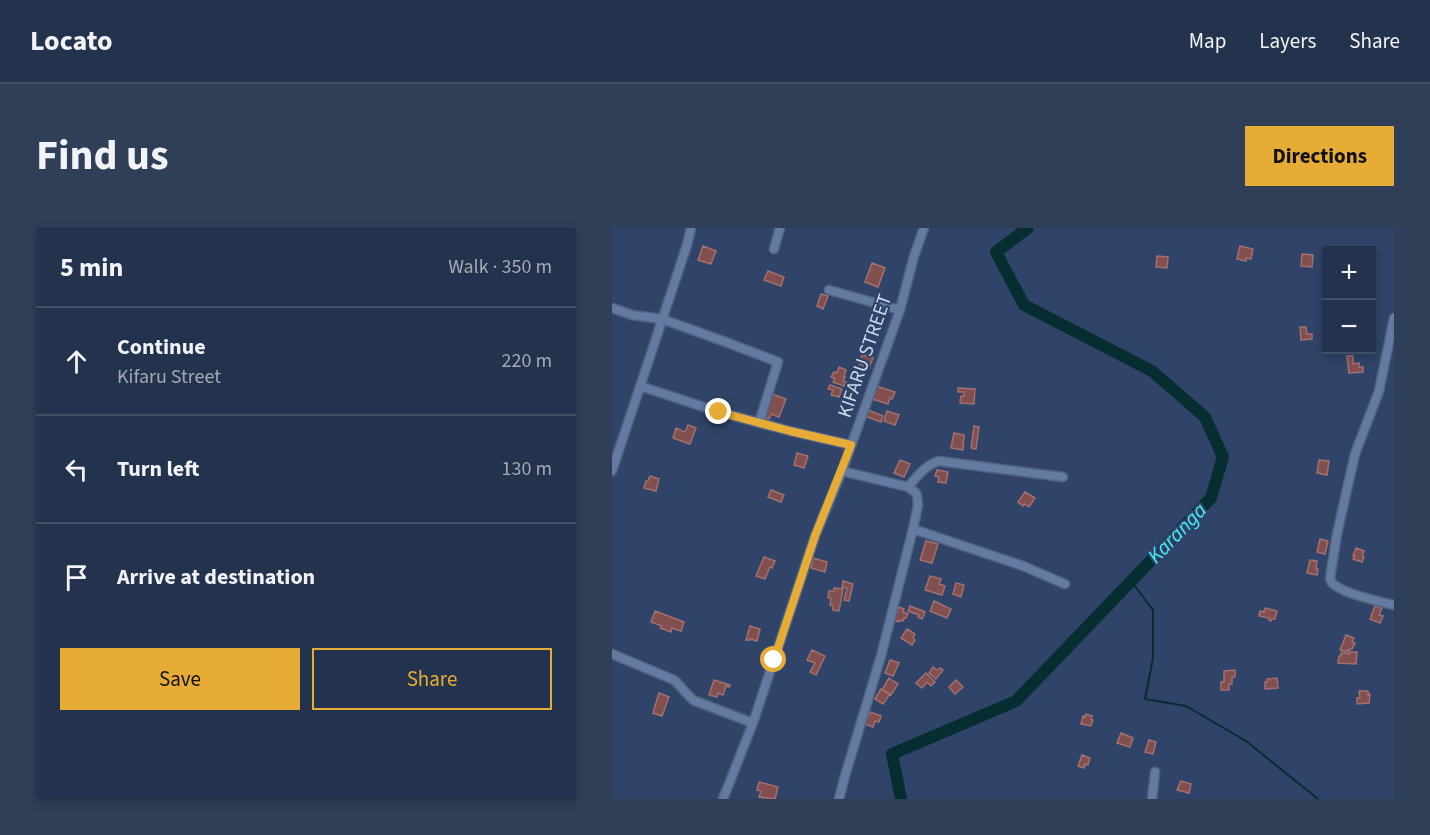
<!DOCTYPE html>
<html lang="en">
<head>
<meta charset="utf-8">
<style>
  :root { --surface:#23334e; --page:#2f3f58; --text:#f1f3f6; --muted:#a3aab6; --line:#404e66; --accent:#e6ac36 }
  body { margin:0; font-family:"Source Sans 3",sans-serif; background:var(--page); color:var(--text) }
  .controls { position:absolute; right:18px; top:18px; display:grid; overflow:hidden; border-radius:0px; box-shadow:0 3px 9px #0003 }
  .controls button { width:54px; height:54px; display:grid; place-items:center; padding:0; border:0; border-bottom:2px solid var(--line); background:var(--surface); color:var(--text); font:30px sans-serif }
  .stop { position:absolute; width:18px; height:18px; margin:-14px; border:4px solid #e6ac36; border-radius:50%; background:#fff }
  .stop.end { background:#e6ac36; border-color:#fff; box-shadow:0 2px 6px #0008 }
  .list { margin:0; padding:0; list-style:none }
  h2 { display:flex; justify-content:space-between; align-items:center; height:78px; margin:0; padding:0 24px; font-size:26px }
  h2 small { font-size:20px; font-weight:400; color:var(--muted) }
  .list li { display:grid; grid-template-columns:39px 1fr auto; gap:18px; align-items:center; box-sizing:border-box; height:108px; padding:0 24px; border-top:2px solid var(--line) }
  .list b { display:block; font-size:22px; white-space:nowrap }
  .list p { margin:0; font-size:20px; white-space:nowrap; color:var(--muted) }
  .list em { font-size:20px; font-style:normal; color:var(--muted) }
  .actions { display:flex; gap:12px; padding:18px 24px }
  .actions a { flex:1; padding:14px 0; border:2px solid var(--accent); border-radius:0px; text-align:center; font-size:21px; color:var(--accent) }
  .actions .main { background:var(--accent); color:#111 }
  .icon { flex:none; width:33px; height:33px; fill:none; stroke:currentColor; stroke-width:2; stroke-linecap:round; stroke-linejoin:round }
  .map { position:relative; flex:none; width:782px; height:571px; overflow:hidden; border-radius:0px }
  header { display:flex; align-items:center; gap:36px; box-sizing:border-box; height:84px; padding:0 30px; background:var(--surface); border-bottom:2px solid var(--line) }
  header strong { font-size:28px }
  nav { display:flex; gap:33px; margin-inline-start:auto; font-size:21px }
  .intro { display:flex; align-items:center; justify-content:space-between; box-sizing:border-box; height:144px; padding:0 36px }
  h1 { margin:0; font-size:42px }
  .button { padding:15px 27px; border-radius:0px; background:var(--accent); color:#111; font-size:21px; font-weight:700 }
  main { display:flex; gap:36px; padding:0 36px }
  aside { flex:1; background:var(--surface); border-radius:0px; box-shadow:0 3px 9px #0003 }
  .map>svg:first-child { display:block }
  .lines { fill:none; stroke-linecap:round; stroke-linejoin:round }
  .stream { stroke:#062d2f; stroke-width:2 }
  .river { stroke:#062d2f; stroke-width:12 }
  .building { fill:#804f4e; stroke:#a46f6e; stroke-width:1.5 }
  .minor-casing { stroke:#51627f; stroke-width:11 }
  .minor { stroke:#637aa1; stroke-width:8 }
  .route { stroke:#e6ac36; stroke-width:8 }
  .labels { text-anchor:middle; dominant-baseline:central; stroke-width:4.5; stroke-linejoin:round; paint-order:stroke }
  .street-label { font-size:20px; fill:#ccd9ef; stroke:#2f4468 }
  .water-label { font-size:21px; font-style:italic; fill:#43eef7; stroke:#2f4468 }
</style>
</head>
<body>
<header>
<strong>Locato</strong>
<nav><a>Map</a><a>Layers</a><a>Share</a></nav>
</header>
<div class="intro"><h1>Find us</h1><a class="button">Directions</a></div>
<main>
<aside>
<h2>5 min<small>Walk · 350 m</small></h2>
<ul class="list">
<li><svg class="icon" aria-label="ahead" viewBox="0 0 24 24"><path d="M12 20V5M6 11l6-6 6 6"/></svg><div><b>Continue</b><p>Kifaru Street</p></div><em>220 m</em></li>
<li><svg class="icon" aria-label="left" viewBox="0 0 24 24"><path d="M17 20v-9H6M10 6l-5 5 5 5"/></svg><div><b>Turn left</b></div><em>130 m</em></li>
<li><svg class="icon" aria-label="arrive" viewBox="0 0 24 24"><path d="M6 21V4h12l-3 4 3 4H6"/></svg><div><b>Arrive at destination</b></div></li>
</ul>
<div class="actions"><a class="main">Save</a><a>Share</a></div>
</aside>
<div class="map">
<svg width="782" height="571" viewBox="0 0 782 571">
  <rect width="100%" height="100%" fill="#2f4468"/>
  <g class="lines">
    <path class="stream" d="M519,353l22,29v48l-8,41 41,7 60,35 72,58"/>
    <path class="river" d="M289,571l-9,-45 124,-53 195,-203 12,-41 -18,-40 -53,-46 -128,-66 -28,-53 32,-24"/>
  </g>
  <path class="building" d="M91,18l13,5 -5,13 -13,-4z
    M628,18l13,3 -2,10 -5,-1v3l-9,-2z
    M690,26l11,1 -1,12 -11,-1z
    M545,28l11,1 -1,11 -11,-1z
    M260,35l13,5 -7,19 -13,-5z
    M156,43l16,6 -3,9 -17,-6z
    M209,66l7,2 -5,13 -6,-3z
    M688,99h6l1,7h5v5l-11,1z
    M250,126l11,4 -4,10 -10,-4z
    M735,128h6v8l6,-1v4h4v5l-14,1z
    M227,139l7,3 -2,7h1l-2,4 3,1 -2,4 -11,-4 2,-3 -4,-2 3,-5 3,1z
    M218,157l12,4 -3,8 -8,-2 2,-5 -5,-1z
    M264,158l19,6 -3,7 -2,-1 -2,6 -16,-5z
    M346,160l17,1 -1,15 -14,-1 1,-7h3v-4h-6z
    M160,166l14,5 -7,18 -8,-3 -2,5 -6,-2z
    M256,182l15,6 -2,6 -16,-6z
    M275,183l12,4 -4,10 -11,-4z
    M76,197l8,3 -6,16 -17,-6 3,-10 9,4z
    M362,198l5,1 -3,22 -5,-1z
    M342,205l10,2 -1,15 -12,-2z
    M185,225l11,3 -4,12 -10,-3z
    M288,232l10,4 -6,13 -10,-4z
    M707,232l10,1 -2,14 -10,-2z
    M325,242l11,2 -2,11 -8,-1 1,-5 -4,-1z
    M38,248l9,3 -3,12 -12,-3 2,-7h2z
    M159,262l13,5 -3,7 -13,-5z
    M413,264l10,6 -6,9 -4,-3 -2,2 -5,-4z
    M708,311l8,2 -3,13 -8,-2z
    M314,313l12,3 -6,19 -12,-3z
    M744,320l8,3 -2,5 2,1 -2,5 -9,-3 2,-3h-2z
    M152,329l11,4 -3,7 -2,-1 -5,12 -9,-3z
    M201,330l14,4 -2,10 -14,-4z
    M698,332l7,1 -1,8h2l-1,6 -10,-2z
    M318,348l11,3 -2,5 6,2 -3,9 -17,-5z
    M231,353l10,3 -4,17 -5,-1 3,-12 -5,-1z
    M344,355l8,2 -3,12 -8,-3z
    M222,360l9,1 -4,22 -6,-1v-4l-3,-1 1,-7h-3l1,-7h5z
    M322,373l17,8 -4,9 -17,-7z
    M298,378l15,6 -3,7 -4,-2 1,-2 -11,-4z
    M763,378l7,2 -3,7 4,1 -3,7 -10,-4z
    M287,379l5,2 -1,3 5,2 -2,4h-2l-1,3 -3,-1 -1,2 -5,-2z
    M653,380l12,3 -2,8h-3l-1,2 -2,-1v-2l-10,-2 1,-5 4,1z
    M43,383l29,11 -3,9 -9,-3 -1,4 -11,-4 2,-2 -11,-4z
    M138,398l10,3 -3,12 -7,-2v1h-4z
    M295,401l8,5 -2,4 2,2 -3,5 -11,-7z
    M734,407l8,3 -2,4 3,1 -3,6h-2l-1,2 -2,-1 -1,2 -6,-2z
    M200,422l13,6 -9,19 -6,-3 5,-9 -8,-3z
    M737,424h8l-1,12 -18,-1 1,-7h2v-3l8,1z
    M278,432l9,3 -6,13 -8,-3z
    M321,439l4,3 3,-2 3,2 -7,9 -7,-6z
    M623,442v7h-3v7h-3v6h-8v-8h3v-11z
    M314,445l9,9 -4,4 -4,-4 -5,6 -6,-5z
    M277,450l9,6 -7,11 -9,-5z
    M665,450l1,10 -13,1v-7h2v-3z
    M102,452l16,5 -1,2 -3,-1 -3,9 -5,-2 -1,4 -8,-2z
    M344,452l7,7 -8,7 -6,-7z
    M269,461l9,5 -7,10 -8,-5z
    M747,463h9v4l2,-1 -1,9 -12,1v-6h3z
    M47,465l10,4 -7,19 -9,-3z
    M258,484l11,4 -2,6 -4,-1 -2,6 -8,-3z
    M474,486l6,2 -1,3 2,1 -2,6 -10,-2 2,-8 2,1z
    M509,505l12,5 -3,9 -13,-4z
    M537,512l7,2 -3,12 -8,-2z
    M470,527l8,3 -2,7 -3,-1 -1,4 -6,-2z
    M569,553l10,3 -2,9 -12,-3z
    M147,554l19,5 -3,12 -16,-2 2,-6 -4,-1z"/>
  <g class="lines">
    <g class="minor-casing">
      <path id="minor" d="M162,21l6,-21
        M217,62l71,20
        M0,80l20,7 30,4 61,22 55,21 -19,61
        M782,90l-15,73 -24,63 -18,80 -7,44c2,5 1,5 6,8 10,8 45,16 58,19
        M28,158l79,26 71,19 61,14
        M0,243l75,-226 4,-17
        M296,259c9,-10 17,-22 31,-26l124,16
        M301,301l110,37 42,18
        M0,426l62,26c8,7 13,16 21,21l58,22
        M111,571l30,-76 62,-187 27,-65 58,-161 14,-54 10,-28
        M227,571l6,-23 36,-120 32,-127 5,-24 -1,-9 -1,-3 -8,-6 -66,-16
        M540,571l3,-27"/>
    </g>
    <use href="#minor" class="minor"/>
  </g>
  <g class="lines">
    <path class="route" d="M107,184l71,19 61,14 -36,91 -41,124"/>
  </g>
  <g class="labels">
    <g class="street-label">
      <text transform="translate(253 128) rotate(-71)">KIFARU STREET</text>
    </g>
    <g class="water-label">
      <text transform="translate(565 305) rotate(-46)">Karanga</text>
    </g>
  </g>
</svg>
<div class="controls">
<button>+</button>
<button>−</button>
</div>
<div class="stop" style="left:162px;top:432px"></div>
<div class="stop end" style="left:107px;top:184px"></div>
</div>
</main>
</body>
</html>
